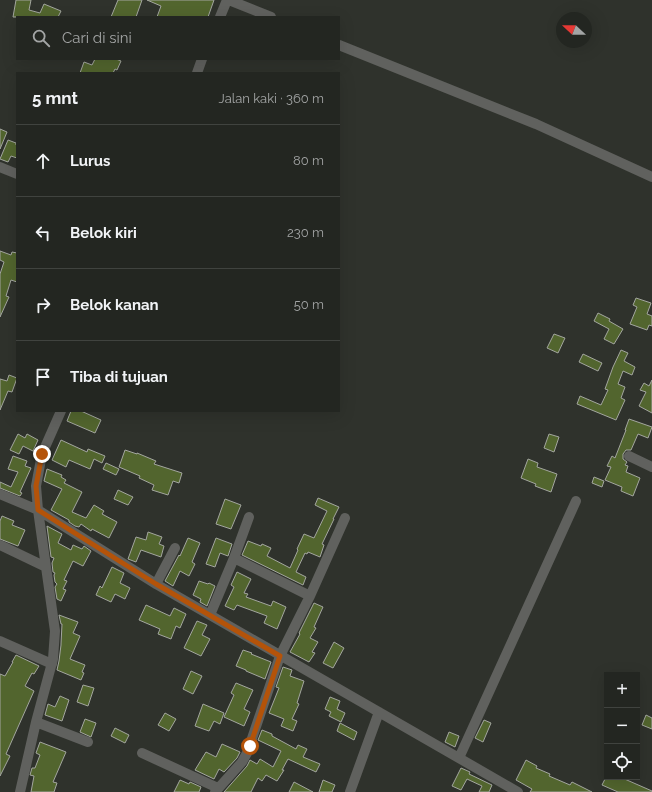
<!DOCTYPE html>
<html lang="id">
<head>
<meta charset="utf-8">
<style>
  :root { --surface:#232621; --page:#2f322e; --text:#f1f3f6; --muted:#a3a5a5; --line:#40433f }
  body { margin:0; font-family:Raleway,sans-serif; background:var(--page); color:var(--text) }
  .controls { position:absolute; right:12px; bottom:12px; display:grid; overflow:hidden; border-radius:0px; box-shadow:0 4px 16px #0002 }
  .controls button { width:36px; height:36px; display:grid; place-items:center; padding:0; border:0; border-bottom:1px solid var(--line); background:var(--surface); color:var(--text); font:20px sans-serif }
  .compass { position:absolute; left:556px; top:12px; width:36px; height:36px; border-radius:50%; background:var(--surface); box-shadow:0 4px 16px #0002; rotate:292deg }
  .stop { position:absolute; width:12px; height:12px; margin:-9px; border:3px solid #b45309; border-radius:50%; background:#fff }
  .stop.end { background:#b45309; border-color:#fff; box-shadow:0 1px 4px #0008 }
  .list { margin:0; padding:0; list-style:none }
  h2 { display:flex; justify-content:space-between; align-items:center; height:52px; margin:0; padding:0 16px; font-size:17px }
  h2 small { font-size:13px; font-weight:400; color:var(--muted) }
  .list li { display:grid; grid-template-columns:26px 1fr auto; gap:12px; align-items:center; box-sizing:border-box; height:72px; padding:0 16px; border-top:1px solid var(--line) }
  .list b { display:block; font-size:15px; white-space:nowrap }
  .list em { font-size:13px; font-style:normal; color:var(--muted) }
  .icon { flex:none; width:22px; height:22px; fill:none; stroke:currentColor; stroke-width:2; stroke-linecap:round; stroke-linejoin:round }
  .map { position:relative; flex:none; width:652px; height:792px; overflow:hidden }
  .search { position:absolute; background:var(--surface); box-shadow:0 4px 16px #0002; left:16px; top:16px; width:324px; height:44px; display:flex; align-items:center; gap:10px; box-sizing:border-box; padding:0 14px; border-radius:0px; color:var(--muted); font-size:15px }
  .panel { position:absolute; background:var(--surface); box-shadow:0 4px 16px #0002; left:16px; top:72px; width:324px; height:340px; border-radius:0px }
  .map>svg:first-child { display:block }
  .building { fill:#52652e; stroke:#a3a69f }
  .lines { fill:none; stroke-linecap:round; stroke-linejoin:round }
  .minor { stroke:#60615e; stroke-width:10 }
  .route { stroke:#b45309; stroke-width:5 }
</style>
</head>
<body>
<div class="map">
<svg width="652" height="792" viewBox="0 0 652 792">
  <rect width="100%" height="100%" fill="#2f322c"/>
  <path class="building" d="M16,0h15l-2,10 11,3 4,-9 17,7 -3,6h-45z
    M118,0h24l-6,17h-25z
    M147,0h67l-6,17h-51l4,-11z
    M95,59h21l5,2 -4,9 -2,-1 -2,4h-33l4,-11 8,3z
    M0,129l7,3 -7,17z
    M8,140l8,3v2h1v13l-6,-2 -3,6 -8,-3z
    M0,251l11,4 1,-3 5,1v29l-6,-2 -5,16 3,1 -9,20v-43l4,-12 -4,-2z
    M636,298l15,5 -4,11 5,2v10l-3,-1 -2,5 -17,-6 7,-17 -4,-2z
    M598,313l12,6 -1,2 14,8 -9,15 -10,-5 5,-10 -15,-8z
    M554,334l11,4 -7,15 -11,-5z
    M621,350l7,3 -4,8 11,6 -3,8 -9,-4 -5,13 7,3 -4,11 4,2 -9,20 -39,-16 3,-8 21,9 7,-15 -3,-1 8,-22z
    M583,354l19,9 -4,8 -19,-9z
    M9,375l8,3 -5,14 -4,-1 -8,19v-31l7,2z
    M652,380v33l-13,-7 7,-14 -6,-2 4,-7 5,3z
    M71,411h10l20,9 -6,13 -28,-12z
    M629,419l23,8 -4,11 -10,-4 -7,16h-5l-3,4v5l4,3 -2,3 3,1 -2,6 14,6 -7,18 -12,-5 1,-4 -17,-7 6,-13 -4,-1 5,-10 3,2 11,-28h-1z
    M18,434l7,4 2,-4 11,6 -5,11 -10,-5 -4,8 -9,-4z
    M549,434l10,3 -5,15 -10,-4z
    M61,440l26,12 1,-3 17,7 -3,7 -8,-4 -4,10 -21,-9 -3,7 -14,-7z
    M125,450l12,4v-1l19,8 -2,3 28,9 -3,10 -6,-2 -5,14 -16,-5 2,-5 -15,-7 1,-2 -21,-9z
    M13,456l14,5 -2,5 6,2 -11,24 2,1 -2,3 -20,-8v-6l11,5 7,-15 -10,-3z
    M528,459l10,4 -1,4 20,7 -6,18 -16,-6 1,-2 -15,-6z
    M106,463l13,6 -3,6 -13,-6z
    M47,469l15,6 -1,2 5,3 -2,3 18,9 -10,20 14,6 8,-13 10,6 -2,3 15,8 -8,16 -17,-9 -1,2 -10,-7 -2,3 -4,-1 -6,-4v-2l-18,-10 11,-21 -18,-8z
    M594,477l10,4 -2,6 -10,-4z
    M118,490l15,7 -5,8 -14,-6z
    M318,498l21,9 -6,12h1l-12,25 2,1 -4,12 -12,-5 -1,2 -2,-1 -9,19 10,5 -3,8 -61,-30 6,-14 13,5 1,-2 9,4 -4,8 23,12 8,-18 -1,-1 7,-15 10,4 13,-27 -12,-6z
    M225,499l16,6 -10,24 -15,-5z
    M2,516l12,5 -2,4 13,5 -7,16 -18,-7v-18z
    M47,526l15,8 -4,9 13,7 2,-5 9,4 2,-3 7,5 -8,15 -10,-5 -9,19 3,1 -4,8 3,1 -5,11 -4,-2 -2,-12 2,-3 -2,-2 -1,-7 1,-2 -2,-1 -1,-9 2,-5 -3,-1z
    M148,532l14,5 -3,7 5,2 -3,11 -20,-7 -5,12 -8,-3 8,-22 10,3z
    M188,538l12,5 -8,19 3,2 -6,12 -9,-5 -7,15 -8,-5 14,-26 1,1z
    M216,538l16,6 -4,12 -8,-3 -5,14 -9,-3z
    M112,567l12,6 -4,10 10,5 -5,11 -10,-5 -4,8 -15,-7 4,-9 2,2z
    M237,572l14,7 -7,14 4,1 -2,3 25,9 2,-5 13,6 -9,22 -13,-6 3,-7 -30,-11 -3,5 -9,-4 9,-19 -3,-2z
    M199,581l9,3 1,-1 6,3 -8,20 -7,-4 1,-3 -8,-4z
    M314,603l9,4 -9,20 2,1 -6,10 8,4 -6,10 3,1 -6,9 -19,-10 10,-18 -1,-1z
    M146,605l24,11 4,-8 12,6 -6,14 -4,-2 -5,13 -13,-5 2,-5 -21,-9z
    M59,615l19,7 -5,11 7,3 -10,23 15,6 -3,7 2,1 -3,7 -24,-10 2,-9 2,-16v-1l1,-20h-1z
    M197,621l10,4 -5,10 8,4 -9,17 -17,-8z
    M334,642l10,6 -11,20 -10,-5z
    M243,650l9,3 -1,1 20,8 -6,17 -19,-8v-1l-10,-4z
    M16,655l23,11 -5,8 -2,-1 -7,13 9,5 -28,63 4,2 -10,20v-102l5,2 8,-14h-1z
    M283,667l9,3 -2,6 14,5 -7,22 2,1 -7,15 5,2 -4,10 -12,-5 3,-7 -15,-6 10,-25 -3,-1z
    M191,671l11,5 -9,18 -10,-5z
    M236,683l17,7 -9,19 6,3 -6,14 -20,-9 10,-22 -3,-2z
    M83,685l11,3 -6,18 -11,-4z
    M60,696l9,4 -7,21 -17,-6 3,-11 7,3z
    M330,697l10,4 -3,8 8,4 -4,9 -12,-6 2,-4 -6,-3z
    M203,704l21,9 -4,11 -6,-3 -5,10 -14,-5z
    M165,713l11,6 -7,12 -11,-6z
    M646,715l6,3v11l-10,-4z
    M85,719l11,4 -5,14 -11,-5z
    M484,720l7,3 -8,19 -8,-4z
    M340,723l17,9 -3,8 -17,-9z
    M115,728l14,7 -4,8 -14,-7z
    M262,730l10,4v2l24,13 2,-4 9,4 -4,8 17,7 -4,8 -28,-13 -6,11h2l-7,11 -11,-6 -4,6 -4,-3 -7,14h-27l23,-26 3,-6 7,4 3,-5 13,8 8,-16 -23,-11z
    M449,732l10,4 -4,11 -10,-5z
    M40,742l26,10 -13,30 4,1 -3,9h-23l3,-16 -4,-1 2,-7h3l5,-13 -4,-2z
    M222,744l18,8 -3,6 -13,14 -5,-3 -5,10 -19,-9 11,-18 10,5z
    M526,760l11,6 -1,2 14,6 -1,2 21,9 2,-3 20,10h-62l2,-3 -16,-9z
    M461,768l9,4 -1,2 23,11 -3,7h-10l3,-6 -15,-7 -6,11 -9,-4z
    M606,777h14l32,14v1h-34l-16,-7z
    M180,780l9,4 1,-2 11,5 -2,5h-25z
    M323,780l12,5 -3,7h-13z
    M294,782l19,10h-24z"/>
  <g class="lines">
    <path class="minor" d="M229,0l42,17
      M220,17l7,-17
      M339,45l197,79 116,53
      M197,73l5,-14
      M0,167l17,7
      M629,456l23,11
      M0,494l38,16 118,74 362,208
      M0,545l46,22
      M234,558l76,38
      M156,584l19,-36
      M210,615l24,-57 15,-41
      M0,641l52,23
      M36,722l52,20
      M142,753l76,35
      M459,758l117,-257
      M20,792l16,-70 17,-63 2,-28 -17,-121 -2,-24 6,-32 19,-43
      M215,792l27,-30 5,-9 33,-97 30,-60 35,-78
      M350,792l29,-80"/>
  </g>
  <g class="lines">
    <path class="route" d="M42,454l-6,32 2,24 118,74 124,72 -30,90"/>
  </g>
</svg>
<div class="controls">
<button>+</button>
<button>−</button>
<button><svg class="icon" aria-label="locate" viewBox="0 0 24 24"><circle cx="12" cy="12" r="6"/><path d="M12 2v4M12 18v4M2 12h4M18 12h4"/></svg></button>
</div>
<svg class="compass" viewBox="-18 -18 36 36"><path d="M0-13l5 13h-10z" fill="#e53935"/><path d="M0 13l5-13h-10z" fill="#a3a5a5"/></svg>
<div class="stop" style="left:250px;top:746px"></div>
<div class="stop end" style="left:42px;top:454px"></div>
<div class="search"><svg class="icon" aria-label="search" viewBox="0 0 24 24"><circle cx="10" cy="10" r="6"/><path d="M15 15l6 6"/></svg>Cari di sini</div>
<section class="panel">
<h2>5 mnt<small>Jalan kaki · 360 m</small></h2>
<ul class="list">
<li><svg class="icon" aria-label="ahead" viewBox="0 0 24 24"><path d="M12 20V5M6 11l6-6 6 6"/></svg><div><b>Lurus</b></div><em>80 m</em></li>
<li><svg class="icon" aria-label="left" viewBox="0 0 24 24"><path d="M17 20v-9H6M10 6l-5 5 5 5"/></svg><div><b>Belok kiri</b></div><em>230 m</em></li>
<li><svg class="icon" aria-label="right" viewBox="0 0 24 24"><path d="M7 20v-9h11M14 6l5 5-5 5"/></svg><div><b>Belok kanan</b></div><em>50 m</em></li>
<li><svg class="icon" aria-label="arrive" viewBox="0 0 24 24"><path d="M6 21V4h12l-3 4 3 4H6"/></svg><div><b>Tiba di tujuan</b></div></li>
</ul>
</section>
</div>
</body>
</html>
